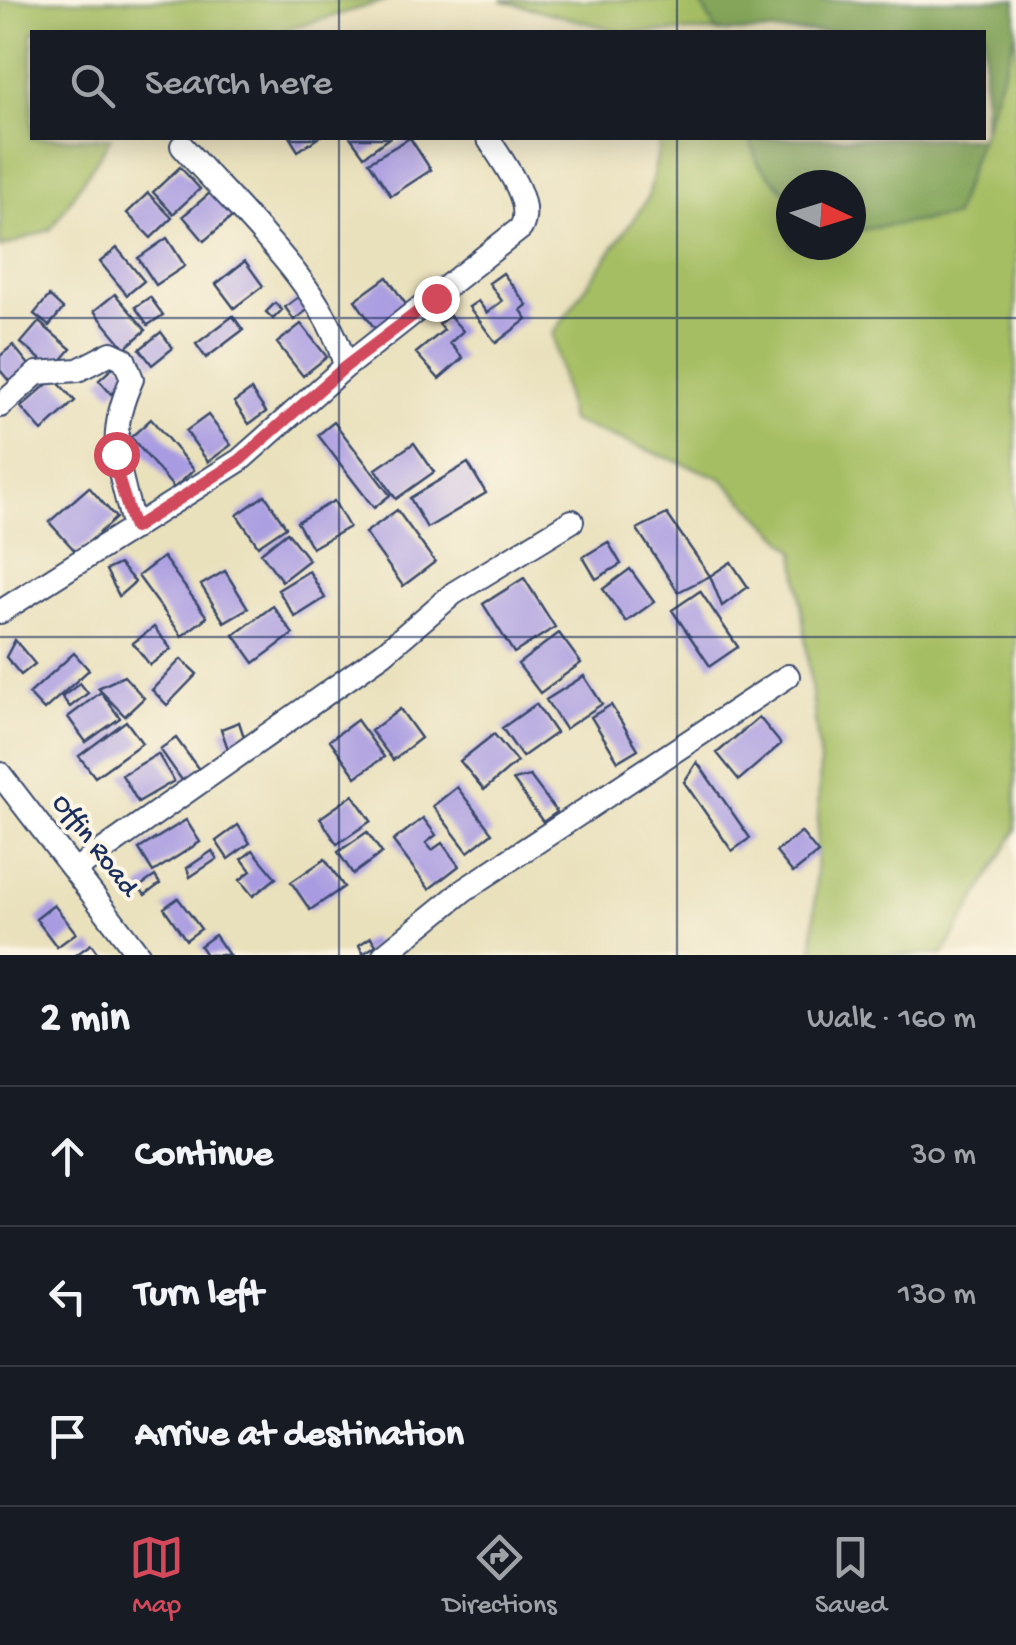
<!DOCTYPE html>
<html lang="en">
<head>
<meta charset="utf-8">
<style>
  :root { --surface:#171b24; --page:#242831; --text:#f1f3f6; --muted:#9ea1a6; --line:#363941; --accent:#d1495b }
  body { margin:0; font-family:"Gochi Hand",sans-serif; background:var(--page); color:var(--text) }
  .compass { position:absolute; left:776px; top:170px; width:90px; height:90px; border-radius:50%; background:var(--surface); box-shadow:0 5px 25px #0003; rotate:94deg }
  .stop { position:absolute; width:30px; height:30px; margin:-22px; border:8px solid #d1495b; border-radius:50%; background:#fff }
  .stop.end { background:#d1495b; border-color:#fff; box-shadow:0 2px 10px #0008 }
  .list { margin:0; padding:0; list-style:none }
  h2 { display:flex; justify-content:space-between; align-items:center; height:130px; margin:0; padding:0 40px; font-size:42px }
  h2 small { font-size:32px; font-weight:400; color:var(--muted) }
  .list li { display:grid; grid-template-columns:65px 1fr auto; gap:30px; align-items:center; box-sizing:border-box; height:140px; padding:0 40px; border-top:2px solid var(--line) }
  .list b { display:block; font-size:38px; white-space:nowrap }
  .list em { font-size:32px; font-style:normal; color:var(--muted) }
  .icon { flex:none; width:55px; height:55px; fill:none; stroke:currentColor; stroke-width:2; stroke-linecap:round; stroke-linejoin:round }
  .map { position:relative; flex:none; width:1016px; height:955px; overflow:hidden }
  .search { position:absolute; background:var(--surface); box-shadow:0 5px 25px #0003; left:30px; right:30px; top:30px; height:110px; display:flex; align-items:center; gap:25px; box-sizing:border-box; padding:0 35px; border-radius:0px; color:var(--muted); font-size:38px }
  .sheet { height:550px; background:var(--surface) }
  nav { display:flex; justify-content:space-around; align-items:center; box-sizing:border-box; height:140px; border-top:2px solid var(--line); background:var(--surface); font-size:28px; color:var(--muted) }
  nav a { display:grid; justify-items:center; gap:5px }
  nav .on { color:var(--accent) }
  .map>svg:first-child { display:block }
  .green { fill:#a6be64; stroke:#607661; stroke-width:2.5 }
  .forest { fill:#84a55a; stroke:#506a5c; stroke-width:2.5 }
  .building { fill:#a99be1 }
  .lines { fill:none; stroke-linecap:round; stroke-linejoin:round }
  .minor-casing { stroke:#3a4a6c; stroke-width:26 }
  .minor { stroke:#fff; stroke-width:22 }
  .route { stroke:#d1495b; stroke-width:12 }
  .grid { fill:none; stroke:#1b2f5e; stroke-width:2.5; stroke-opacity:0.55 }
  .labels { text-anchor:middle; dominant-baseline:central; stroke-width:8; stroke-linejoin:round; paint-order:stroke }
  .street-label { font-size:28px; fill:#1b2f5e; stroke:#fcf5e5 }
</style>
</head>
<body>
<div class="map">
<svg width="1016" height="955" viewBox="0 0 1016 955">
  <rect width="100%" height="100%" fill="#fcf5e5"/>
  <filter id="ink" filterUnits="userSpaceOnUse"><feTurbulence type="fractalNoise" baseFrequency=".01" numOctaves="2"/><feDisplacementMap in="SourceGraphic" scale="20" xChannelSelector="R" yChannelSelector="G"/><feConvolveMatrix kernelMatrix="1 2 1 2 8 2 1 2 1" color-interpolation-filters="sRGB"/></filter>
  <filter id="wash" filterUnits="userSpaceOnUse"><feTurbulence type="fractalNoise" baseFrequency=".0048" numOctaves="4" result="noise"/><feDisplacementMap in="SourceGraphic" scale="40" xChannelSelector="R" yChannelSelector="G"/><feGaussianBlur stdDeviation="2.25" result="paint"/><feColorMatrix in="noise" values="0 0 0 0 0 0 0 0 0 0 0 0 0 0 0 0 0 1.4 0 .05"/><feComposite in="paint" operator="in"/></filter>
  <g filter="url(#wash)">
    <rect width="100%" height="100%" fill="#e9e0bc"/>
    <path class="green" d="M0,0h387l-107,32h-248v106h79l-60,91 -51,19z
      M500,0h199l18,32h-95z
      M1016,32v799l-73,124h-130l7,-193 -25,-211 -74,-73 -151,-57 -17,-87 95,-136 13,-60h89l7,24 34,36v47h60v-14l103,-15z"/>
    <path class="forest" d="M699,0h317v32l-32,96v-96h-267z
      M750,138h230l-26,78 -103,15v-46h-60v13l-34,-36z"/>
    <g id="blocks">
      <path class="building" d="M290,138h28l-20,13z
        M351,138h38l-25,18z
        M410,138l21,32 -40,26 -22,-34z
        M180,167l20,22 -27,25 -20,-22z
        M211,192l21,25 -28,24 -21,-25z
        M148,193l24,25 -21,20 -24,-25z
        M167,238l18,28 -29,19 -18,-27z
        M117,248l27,33 -17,14 -27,-33z
        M245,261l18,25 -29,22 -18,-24z
        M503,273l24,32 -6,5 6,9 -31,24 -27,-36 9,-6 9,12 15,-12 -13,-18z
        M387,277l20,29 -32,23 -20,-29z
        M115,294l31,36 -21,18 -31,-37z
        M301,295l9,13 -16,12 -9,-13z
        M49,296l14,13 -14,17 -15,-12z
        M150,297l13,18 -15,10 -13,-18z
        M275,303l7,7 -9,9 -7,-7z
        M449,315l14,16 -13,12 13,15 -24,21 -23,-26 28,-23 -5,-6z
        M233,316l10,14 -37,28 -10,-14z
        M39,322l32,27 -18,21 -32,-27z
        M301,324l26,33 -24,19 -26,-33z
        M161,332l12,16 -21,17 -12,-16z
        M13,345l21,26 -20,16 -14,-17v-14z
        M120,361l12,14 -21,19 -12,-14z
        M54,378l21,23 -33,30 -21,-24z
        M251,390l15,22 -17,12 -15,-22z
        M208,415l23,30 -23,17 -22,-31z
        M151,419l43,51 -20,18 -43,-51z
        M334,422l56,73 -16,13 -56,-73z
        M414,443l20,29 -38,27 -20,-30z
        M468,463l18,30 -59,35 -17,-30z
        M89,487l27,31 -39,35 -28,-31z
        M265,495l21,32 -28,19 -21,-31z
        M334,501l15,26 -37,21 -15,-26z
        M397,510l38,52 -32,24 -38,-53z
        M667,514l43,62 -32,16 -41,-63z
        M287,532l22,28 -27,21 -21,-28z
        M608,542l13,22 -25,15 -13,-22z
        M163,557l44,60 -25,19 -44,-60z
        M731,562l17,25 -26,19 -12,-30z
        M119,564l16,18 -16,14 -13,-26z
        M630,569l24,33 -28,20 -23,-33z
        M225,571l23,37 -24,14 -23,-37z
        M309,571l16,27 -30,19 -17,-27z
        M524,578l31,49 -41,26 -31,-49z
        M700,591l38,56 -28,19 -38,-56z
        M273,606l20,28 -39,29 -20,-28z
        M154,627l17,22 -21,16 -17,-22z
        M559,633l22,30 -41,30 -22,-29z
        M15,640l20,24 -14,11 -15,-18z
        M74,653l15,17 -45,40 -15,-16z
        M181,659l16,15 -30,31 -15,-15z
        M124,676l20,22 -19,18 -27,-28z
        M584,676l18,28 -37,25 -19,-29z
        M80,683l8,10 -18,14 -8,-10z
        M101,692l19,26 -34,24 -18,-25z
        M536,704l20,29 -34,24 -20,-29z
        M611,705l27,44 -20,12 -27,-44z
        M400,709l21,29 -28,22 -22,-29z
        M759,717l22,27 -42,36 -22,-27z
        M357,720l27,37 -28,20 -26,-37z
        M126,721l16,22 -47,34 -16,-21z
        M239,722l7,21 -18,6 -7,-20z
        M494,734l23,28 -33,28 -24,-29z
        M176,738l24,33 -16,12 -24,-34z
        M158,754l16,27 -36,21 -16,-27z
        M697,762l53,76 -18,13 -48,-69z
        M530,776l27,36 -14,10 -30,-42z
        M457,787l35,46 -24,19 -35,-46z
        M353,795l18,26 -34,23 -17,-26z
        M423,818l13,17 -10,8 6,7 10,-7 17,23 -30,23 -36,-48z
        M186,820l14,22 -47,30 -14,-23z
        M238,825l12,18 -22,16 -12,-18z
        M367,832l15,21 -29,21 -15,-22z
        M801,832l17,21 -25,20 -17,-21z
        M253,850l23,28 -23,18 -13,-16 11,-9 -9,-12z
        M212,851l5,8 -27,18 -3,-9z
        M325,859l19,28 -34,23 -19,-28z
        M155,876l5,8 -15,11 -6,-8z
        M178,898l23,31 -15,11 -22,-32z
        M54,905l22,28 -19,14 -21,-28z
        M215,935l14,20h-23l-6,-9z
        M371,937l5,8 -13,9 -4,-9z
        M91,944l8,11h-23z"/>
    </g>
  </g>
  <g filter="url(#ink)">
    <use href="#blocks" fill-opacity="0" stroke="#3a4a6c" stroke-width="2.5"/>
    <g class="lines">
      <g class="minor-casing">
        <path id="minor" d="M182,146c51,59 147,144 163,221
          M0,406l37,-33 41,-3 33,-17 13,6 8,20c-28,61 -12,90 2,149
          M0,612l240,-152 105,-93 176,-139c14,-27 -19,-66 -33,-90
          M0,774l139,181
          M75,870l309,-217 70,-60 118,-72
          M384,955l80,-65 324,-214"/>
      </g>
      <use href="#minor" class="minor"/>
    </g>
  </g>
  <g class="lines" filter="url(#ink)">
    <path class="route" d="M116,454l1,20 17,54 106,-68 105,-93 91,-69"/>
  </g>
  <path class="grid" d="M339,0v32M677,0v32M339,138v817M677,138v817M0,318h1016M0,637h1016"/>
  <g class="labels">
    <g class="street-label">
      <text transform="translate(94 846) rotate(52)">Offin Road</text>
    </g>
  </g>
</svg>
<svg class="compass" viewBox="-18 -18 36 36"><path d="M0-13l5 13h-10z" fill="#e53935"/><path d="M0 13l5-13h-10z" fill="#9ea1a6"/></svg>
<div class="stop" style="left:116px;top:454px"></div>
<div class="stop end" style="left:436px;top:298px"></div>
<div class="search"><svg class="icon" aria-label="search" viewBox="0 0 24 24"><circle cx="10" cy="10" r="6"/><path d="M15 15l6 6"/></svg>Search here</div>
</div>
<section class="sheet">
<h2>2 min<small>Walk · 160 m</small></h2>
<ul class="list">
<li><svg class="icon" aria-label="ahead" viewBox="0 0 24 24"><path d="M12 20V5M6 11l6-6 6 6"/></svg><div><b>Continue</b></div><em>30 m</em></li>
<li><svg class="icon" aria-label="left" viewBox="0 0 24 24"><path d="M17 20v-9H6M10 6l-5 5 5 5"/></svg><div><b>Turn left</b></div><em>130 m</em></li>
<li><svg class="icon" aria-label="arrive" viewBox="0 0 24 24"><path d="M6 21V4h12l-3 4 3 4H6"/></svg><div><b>Arrive at destination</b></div></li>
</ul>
</section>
<nav>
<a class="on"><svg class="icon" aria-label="map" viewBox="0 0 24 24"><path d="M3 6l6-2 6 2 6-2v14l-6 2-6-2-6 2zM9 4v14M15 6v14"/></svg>Map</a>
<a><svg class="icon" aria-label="directions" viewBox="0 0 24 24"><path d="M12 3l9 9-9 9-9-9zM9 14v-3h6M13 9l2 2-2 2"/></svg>Directions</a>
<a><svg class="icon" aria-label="saved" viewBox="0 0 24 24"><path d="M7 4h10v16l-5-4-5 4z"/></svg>Saved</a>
</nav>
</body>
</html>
